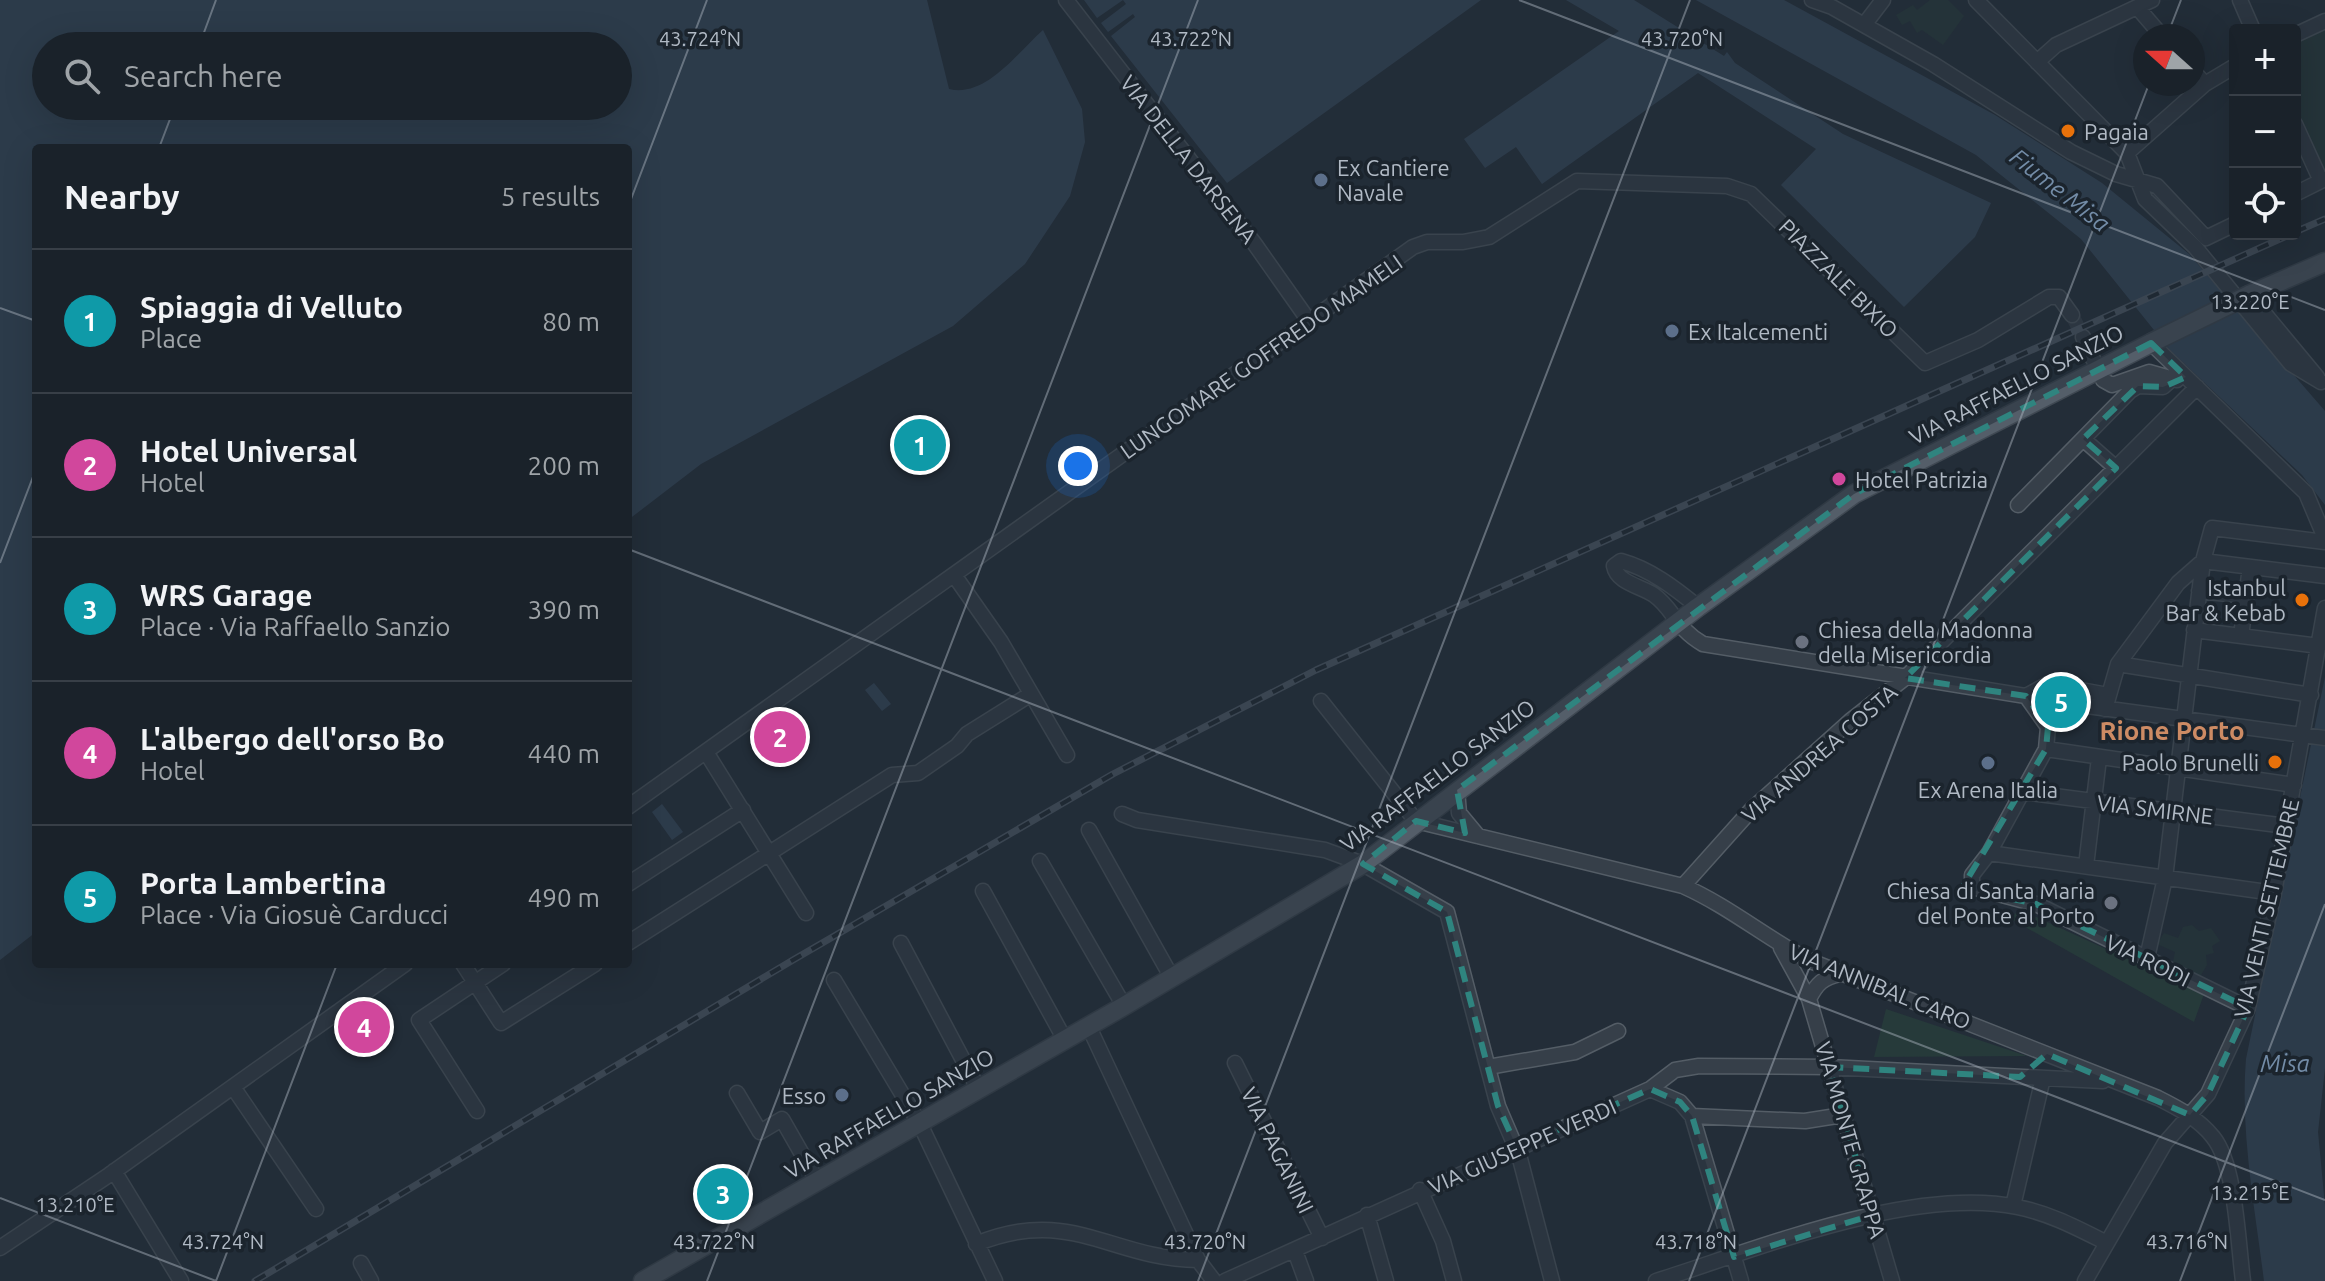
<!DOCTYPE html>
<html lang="en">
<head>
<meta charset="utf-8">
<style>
  :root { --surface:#1a222a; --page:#272f36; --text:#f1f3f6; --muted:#9fa4a8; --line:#383f47; --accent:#ea580c }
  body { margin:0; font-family:Ubuntu,sans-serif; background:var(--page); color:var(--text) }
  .controls { position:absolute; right:24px; top:24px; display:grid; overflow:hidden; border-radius:8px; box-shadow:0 8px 32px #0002 }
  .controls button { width:72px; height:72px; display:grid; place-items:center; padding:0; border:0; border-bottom:2px solid var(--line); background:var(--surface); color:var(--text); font:40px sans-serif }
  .compass { position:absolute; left:2133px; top:24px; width:72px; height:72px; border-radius:50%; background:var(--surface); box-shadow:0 8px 32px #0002; rotate:291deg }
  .you { position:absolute; left:1078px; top:466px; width:28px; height:28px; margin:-20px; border:6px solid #fff; border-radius:50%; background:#1a73e8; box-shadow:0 0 0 12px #1a73e833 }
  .badge { display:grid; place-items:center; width:52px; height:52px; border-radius:50%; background:var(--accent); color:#fff; font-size:26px; font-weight:700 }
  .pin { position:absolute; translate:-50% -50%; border:4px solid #fff; box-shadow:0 2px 8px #0006 }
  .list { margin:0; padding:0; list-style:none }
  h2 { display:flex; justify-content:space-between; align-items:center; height:104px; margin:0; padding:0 32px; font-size:34px }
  h2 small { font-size:26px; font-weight:400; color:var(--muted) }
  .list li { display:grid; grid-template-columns:52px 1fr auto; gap:24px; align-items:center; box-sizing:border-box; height:144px; padding:0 32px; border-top:2px solid var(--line) }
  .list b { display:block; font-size:30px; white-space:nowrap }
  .list p { margin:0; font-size:26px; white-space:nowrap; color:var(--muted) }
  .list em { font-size:26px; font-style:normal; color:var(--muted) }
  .icon { flex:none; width:44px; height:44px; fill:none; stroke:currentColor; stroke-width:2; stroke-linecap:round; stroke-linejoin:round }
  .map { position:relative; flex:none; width:2325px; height:1281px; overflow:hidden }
  .search { position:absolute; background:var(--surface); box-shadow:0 8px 32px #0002; left:32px; top:32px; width:600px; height:88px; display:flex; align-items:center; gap:20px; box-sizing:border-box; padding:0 28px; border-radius:44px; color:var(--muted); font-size:30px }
  .panel { position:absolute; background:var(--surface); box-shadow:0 8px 32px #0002; left:32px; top:144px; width:600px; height:824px; border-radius:8px }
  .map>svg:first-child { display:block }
  .green { fill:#263a3a }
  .water { fill:#394c61; fill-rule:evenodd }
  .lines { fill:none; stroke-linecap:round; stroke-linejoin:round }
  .minor-tunnel { stroke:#38424d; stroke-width:14; stroke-dasharray:14 7; stroke-linecap:butt }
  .minor-casing { stroke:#545d66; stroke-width:17 }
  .major-casing { stroke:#3f4852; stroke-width:21 }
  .minor { stroke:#363f49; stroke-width:14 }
  .major { stroke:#545e69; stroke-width:18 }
  .rail-casing { stroke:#586370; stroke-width:7 }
  .rail { stroke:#1b242d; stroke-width:4; stroke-dasharray:12; stroke-linecap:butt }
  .major-bridge-casing { stroke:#3f4852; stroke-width:21; stroke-linecap:butt }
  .major-bridge { stroke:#545e69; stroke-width:18 }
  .marked { fill:none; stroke:#2f847f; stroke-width:6; stroke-dasharray:16 10; stroke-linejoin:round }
  .ticks { fill:none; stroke:#b1bac5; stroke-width:2; stroke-opacity:0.45 }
  .food-dot { fill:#e8710a; stroke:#1b242d; stroke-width:3 }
  .service-dot { fill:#5c6f8a; stroke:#1b242d; stroke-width:3 }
  .hotel-dot { fill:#d1479c; stroke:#1b242d; stroke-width:3 }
  .worship-dot { fill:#6b7280; stroke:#1b242d; stroke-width:3 }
  .labels { text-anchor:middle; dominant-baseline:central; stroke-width:7; stroke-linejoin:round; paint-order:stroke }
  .poi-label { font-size:22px; fill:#b1bac5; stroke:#1b242d; text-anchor:start }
  .street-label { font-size:22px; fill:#b1bac5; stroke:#1b242d }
  .water-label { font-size:24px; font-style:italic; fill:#738ca7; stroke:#1b242d }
  .quarter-label { font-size:26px; font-weight:bold; fill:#cd8b64; stroke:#1b242d }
  .ticks-label { font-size:20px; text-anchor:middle; fill:#b1bac5; stroke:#1b242d; stroke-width:7; stroke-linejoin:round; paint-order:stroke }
</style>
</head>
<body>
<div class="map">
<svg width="2325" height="1281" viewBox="0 0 2325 1281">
  <rect width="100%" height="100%" fill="#232d38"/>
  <path class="green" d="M1930,0h18l16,16 -21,29 -21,-15 -5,3 -7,-12 -8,4 -6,-10 17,-10 4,5z
    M2325,29v145h-1l-29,-62v-71z
    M2019,909l185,85 -10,28 -183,-103z
    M2192,925l7,6 12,-3 9,13 -8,5 2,7 -8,2 1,10 -9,15 -25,-18 2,-10 -18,-8 7,-11 14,5 5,-11z
    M1886,1009l141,47 -153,1z"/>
  <path class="water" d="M0,0h927l22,89c37,9 68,-36 94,-59l39,79 3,33 -15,54 -45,68 -72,62 -252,138 -73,56v-372h-592v784l-36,28zM46,46h572v60h-572z
    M1084,0h39l-26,18z
    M1123,0h358l-254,183 -116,-147 24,-19 -2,-3 -25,18 -7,-9 25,-19z
    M1566,0h68l90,56 3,-4 8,11 108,71 148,69 -16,34 -71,70 -123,-122 35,-36 -118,-76 -156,111 -26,-37 -31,21 -21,-29 155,-108z
    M1696,0h88l211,115 107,68 87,71 136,157v94l-23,-30 -132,-125 -89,-111 -105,-84z
    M2325,677v391l-7,64 7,74v75h-61c-9,-73 -24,-149 -18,-222z
    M874,683l17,21 -9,7 -17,-21z
    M662,804l21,28 -11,8 -20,-28z"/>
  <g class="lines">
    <path class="minor-tunnel" d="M2072,315l11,22"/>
    <g class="minor-casing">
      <path id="minor" d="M1066,0l188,243 55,78
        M1812,0l20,7 101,57 138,88 45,22 41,12 49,52 29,-14
        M1976,0l151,153 18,46 50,48 96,117 30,18
        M2240,0l13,30
        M2137,7l25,29
        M1864,25l19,-25
        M2295,35l30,-14
        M2037,62l19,-17 96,-45
        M2193,71l12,13
        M2295,124l26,57
        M2127,153l78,-69 30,-18
        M2295,194l30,-15
        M2249,295l68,82
        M2083,337l10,22
        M2151,343l155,150 19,45
        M2103,380l9,5 37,-13 28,8
        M2083,439l33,29
        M2018,505l112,-114 8,-5 25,1 9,-8
        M954,575l47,67 66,113
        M2199,591l48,5
        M1698,607c-23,-19 -48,-38 -77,-46l-7,5c3,17 27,20 40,29 20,14 21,33 49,49l347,56
        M2194,630l125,16
        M2241,636l9,-69
        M2118,664l193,31
        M2026,696l22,31 -2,22 -57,104 -17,22v12l64,17 212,104
        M2026,696l22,-12 60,11
        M1321,701l95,120 267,65c45,20 82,51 125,74l350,138c20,10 41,21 55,39 23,28 25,107 30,144
        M2072,704l253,34
        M2105,709l13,-45 60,-81 25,-22 9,-33 113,14
        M2046,749l248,36
        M706,752l100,161
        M1457,790l2,23 19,23
        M2023,792l263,34
        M628,807l785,-560 14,-5h36l26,-5 88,-56 150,5 24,8 174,169 53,-23 71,-43h10l13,18
        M1122,814l15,6 188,30 38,14 84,48 51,194 21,49 33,126
        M1089,830l83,148
        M1989,853l285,40
        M1040,861l84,145
        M2086,866l13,-108
        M628,884l115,-74
        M1683,886l69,-77 98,-88 55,-43 292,-291
        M983,891l82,149
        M628,943l264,-168 26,-2 39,-27 10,-12 64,-40
        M901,943l78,147
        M1781,948l28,51 83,282
        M2147,958l18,-80 38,-317 122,15
        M463,964l38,59 94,-59
        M834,980l86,144 75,157
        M1809,999c8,-16 14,-21 31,-25
        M1089,1027l109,233 16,21
        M1235,1063l87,175
        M1488,1067l87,-15 43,-21
        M233,1087l83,122
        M1650,1089l30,13 12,14 49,165
        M737,1093l23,39 22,-13 36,63
        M477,1111l-58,-91 84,-56
        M1692,1116l113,5 38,-6
        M114,1171l67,110
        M1420,1190l23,51 11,40
        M2013,1206l30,-128
        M1367,1215l19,66
        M976,1244c95,-39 134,15 222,16
        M0,1248l109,-73 296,-211
        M1295,1251l11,30
        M361,1263l10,18
        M1225,1281l425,-192 25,-19 24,-4 130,1 274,14
        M1656,1281c102,-32 255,-95 361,-74 32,6 60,21 90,36
        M2085,1281l80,-138 43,-49 40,-86 26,-115 51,-285"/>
    </g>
    <g class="major-casing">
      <path id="major" d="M2249,295l76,-33
        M643,1281l481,-275 239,-142 335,-257 156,-113 297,-151"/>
    </g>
    <use href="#minor" class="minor"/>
    <use href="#major" class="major"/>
    <g class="rail-casing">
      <path id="rail" d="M2295,232l30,-13
        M255,1281l538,-321 320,-186 203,-104 975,-436"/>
    </g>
    <use href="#rail" class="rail"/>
    <g class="major-bridge-casing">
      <path id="major-bridge" d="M2151,343l98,-48"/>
    </g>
    <use href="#major-bridge" class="major-bridge"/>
  </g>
  <path d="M0 0H2325V1281H0ZM2151,343l35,34 -23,10 -25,-1 -55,53 33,29 -211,210 121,18 22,31 -2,22 -84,139 74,16 212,104 -40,86 -18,21 -143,-61 -27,23 -191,-10 44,148 -139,42 -42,-141 -12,-14 -30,-13 -133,59 -19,-42 -51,-194 -84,-48 53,-43 49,12 -8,-43 397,-296z" fill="#232d38" fill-opacity=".55" fill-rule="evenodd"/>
  <path class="marked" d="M2151,343l35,34 -23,10 -25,-1 -55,53 33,29 -211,210 121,18 22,31 -2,22 -84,139 74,16 212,104 -40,86 -18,21 -143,-61 -27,23 -191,-10 44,148 -139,42 -42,-141 -12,-14 -30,-13 -133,59 -19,-42 -51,-194 -84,-48 53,-43 49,12 -8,-43 397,-296z"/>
  <path class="ticks" d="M1519,0l806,310M2167,36l14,-36M199,46l17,-46M159,148l16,-42M628,207l79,-207M0,308l36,13M628,549l1697,651M0,563l36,-94M0,1198l216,83M216,1281l121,-317M707,1281l491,-1281M1198,1281l492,-1281M1689,1281l460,-1197M2180,1281l145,-377"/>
  <g class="food-dot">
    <circle cx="2068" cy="131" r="8"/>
    <circle cx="2302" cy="600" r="8"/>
    <circle cx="2275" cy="762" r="8"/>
  </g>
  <g class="service-dot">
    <circle cx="1321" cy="180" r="8"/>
    <circle cx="1672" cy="331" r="8"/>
    <circle cx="1988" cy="763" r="8"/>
    <circle cx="842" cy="1095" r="8"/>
  </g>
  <circle class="hotel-dot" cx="1839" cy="479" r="8"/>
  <g class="worship-dot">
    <circle cx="1802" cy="642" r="8"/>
    <circle cx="2111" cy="903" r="8"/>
  </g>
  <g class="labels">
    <g class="poi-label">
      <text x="2084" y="131">Pagaia</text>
      <text x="1337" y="167">Ex Cantiere<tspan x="1337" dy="25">Navale</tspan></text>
      <text x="1688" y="331">Ex Italcementi</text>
      <text x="1855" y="479">Hotel Patrizia</text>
      <text x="2286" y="587" text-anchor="end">Istanbul<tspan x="2286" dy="25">Bar &amp; Kebab</tspan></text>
      <text x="1818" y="629">Chiesa della Madonna<tspan x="1818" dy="25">della Misericordia</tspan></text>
      <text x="2259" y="762" text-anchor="end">Paolo Brunelli</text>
      <text x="1988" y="789" text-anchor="middle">Ex Arena Italia</text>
      <text x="2095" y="890" text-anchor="end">Chiesa di Santa Maria<tspan x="2095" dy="25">del Ponte al Porto</tspan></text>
      <text x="826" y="1095" text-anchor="end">Esso</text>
    </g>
    <g class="street-label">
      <text transform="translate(1189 159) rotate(52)">VIA DELLA DARSENA</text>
      <text transform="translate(1839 278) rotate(45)">PIAZZALE BIXIO</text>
      <text transform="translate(1261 356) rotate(-35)">LUNGOMARE GOFFREDO MAMELI</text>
      <text transform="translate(2016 384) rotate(-27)">VIA RAFFAELLO SANZIO</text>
      <text transform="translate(1819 753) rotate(-41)">VIA ANDREA COSTA</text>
      <text transform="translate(1437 775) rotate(-37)">VIA RAFFAELLO SANZIO</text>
      <text transform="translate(2155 809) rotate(7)">VIA SMIRNE</text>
      <text transform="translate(2266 908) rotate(-77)">VIA VENTI SETTEMBRE</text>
      <text transform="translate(2148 960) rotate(26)">VIA RODI</text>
      <text transform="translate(1880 986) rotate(22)">VIA ANNIBAL CARO</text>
      <text transform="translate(889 1113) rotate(-30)">VIA RAFFAELLO SANZIO</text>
      <text transform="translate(1851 1140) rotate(74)">VIA MONTE GRAPPA</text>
      <text transform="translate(1522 1146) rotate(-24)">VIA GIUSEPPE VERDI</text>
      <text transform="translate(1278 1150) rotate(64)">VIA PAGANINI</text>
    </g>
    <g class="water-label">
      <text transform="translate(2060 190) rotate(38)">Fiume Misa</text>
      <text x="2285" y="1063">Misa</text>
    </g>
    <g class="quarter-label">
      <text x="2172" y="730">Rione Porto</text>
    </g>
  </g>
  <g class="ticks-label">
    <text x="700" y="46">43.724°N</text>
    <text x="1191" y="46">43.722°N</text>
    <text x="1682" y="46">43.720°N</text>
    <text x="2250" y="309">13.220°E</text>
    <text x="2250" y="1200">13.215°E</text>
    <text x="75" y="1212">13.210°E</text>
    <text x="223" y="1249">43.724°N</text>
    <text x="714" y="1249">43.722°N</text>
    <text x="1205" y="1249">43.720°N</text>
    <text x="1696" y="1249">43.718°N</text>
    <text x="2187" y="1249">43.716°N</text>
  </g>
</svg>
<div class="controls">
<button>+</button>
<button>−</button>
<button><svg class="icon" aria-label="locate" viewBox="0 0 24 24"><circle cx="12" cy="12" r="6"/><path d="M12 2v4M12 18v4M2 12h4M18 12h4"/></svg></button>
</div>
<svg class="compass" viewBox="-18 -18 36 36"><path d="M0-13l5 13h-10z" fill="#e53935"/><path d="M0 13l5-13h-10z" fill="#9fa4a8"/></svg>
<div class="you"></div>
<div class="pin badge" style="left:920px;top:445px;background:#0f9aa8">1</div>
<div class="pin badge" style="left:780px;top:737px;background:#d1479c">2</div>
<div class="pin badge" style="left:723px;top:1194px;background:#0f9aa8">3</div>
<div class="pin badge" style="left:364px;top:1027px;background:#d1479c">4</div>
<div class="pin badge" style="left:2061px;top:702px;background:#0f9aa8">5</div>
<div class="search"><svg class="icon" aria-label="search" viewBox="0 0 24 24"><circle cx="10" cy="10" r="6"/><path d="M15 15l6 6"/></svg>Search here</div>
<section class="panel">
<h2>Nearby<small>5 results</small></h2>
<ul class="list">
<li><span class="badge" style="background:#0f9aa8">1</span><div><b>Spiaggia di Velluto</b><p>Place</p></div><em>80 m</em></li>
<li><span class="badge" style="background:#d1479c">2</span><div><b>Hotel Universal</b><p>Hotel</p></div><em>200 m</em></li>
<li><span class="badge" style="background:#0f9aa8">3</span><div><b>WRS Garage</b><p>Place · Via Raffaello Sanzio</p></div><em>390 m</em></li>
<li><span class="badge" style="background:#d1479c">4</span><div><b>L'albergo dell'orso Bo</b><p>Hotel</p></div><em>440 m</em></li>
<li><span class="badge" style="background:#0f9aa8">5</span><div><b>Porta Lambertina</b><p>Place · Via Giosuè Carducci</p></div><em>490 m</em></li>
</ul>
</section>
</div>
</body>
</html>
